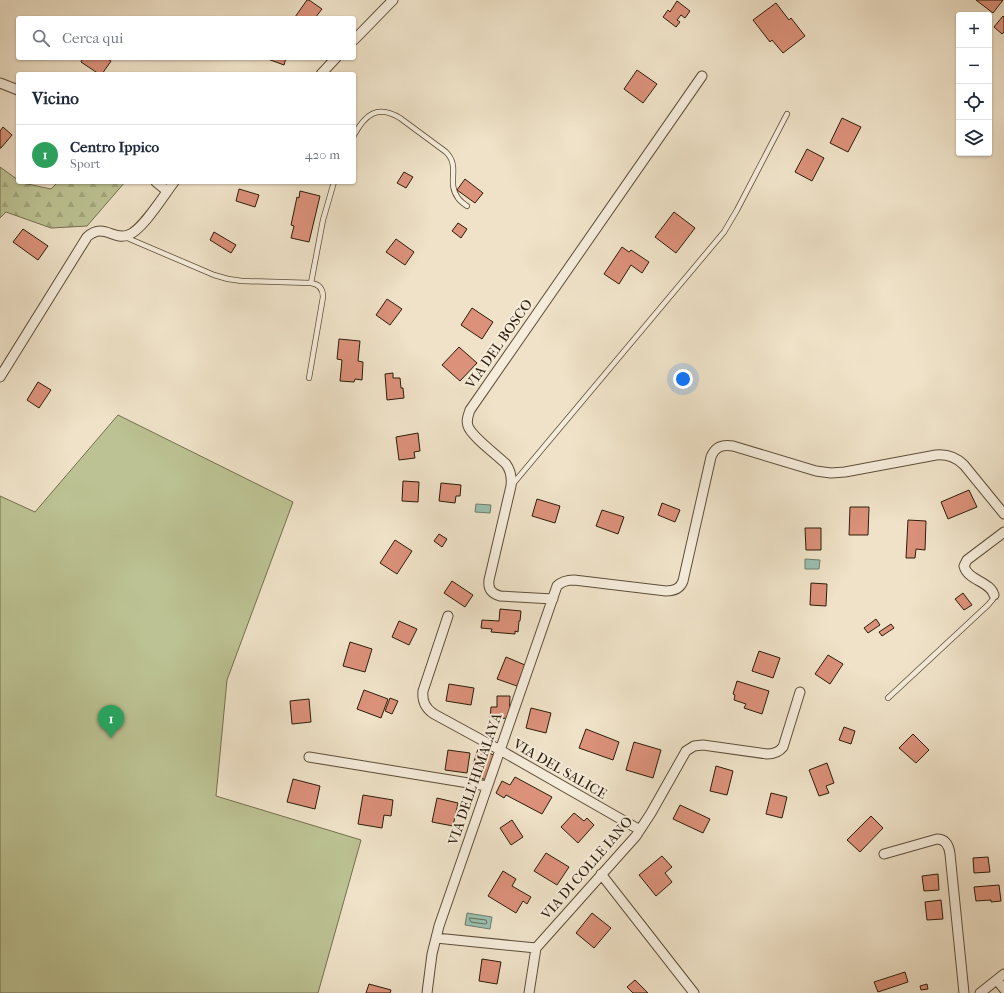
<!DOCTYPE html>
<html lang="it">
<head>
<meta charset="utf-8">
<style>
  :root { --surface:#fff; --page:#f6f6f7; --text:#1f2937; --muted:#747a83; --line:#e0e1e3; --accent:#8f2418 }
  body { margin:0; font-family:"IM FELL French Canon",serif; background:var(--page); color:var(--text) }
  .controls { position:absolute; right:12px; top:12px; display:grid; overflow:hidden; border-radius:4px; box-shadow:0 1px 3px #0004 }
  .controls button { width:36px; height:36px; display:grid; place-items:center; padding:0; border:0; border-bottom:1px solid var(--line); background:var(--surface); color:var(--text); font:20px sans-serif }
  .you { position:absolute; left:683px; top:379px; width:14px; height:14px; margin:-10px; border:3px solid #fff; border-radius:50%; background:#1a73e8; box-shadow:0 0 0 6px #1a73e833 }
  .badge { display:grid; place-items:center; width:26px; height:26px; border-radius:50%; background:var(--accent); color:#fff; font-size:13px; font-weight:700 }
  .pin { position:absolute; translate:-50% -33px; filter:drop-shadow(0 1px 2px #0008) }
  .pin::after { content:''; position:absolute; top:21px; width:14px; height:12px; background:inherit; clip-path:polygon(0 0,100% 0,50% 100%) }
  .list { margin:0; padding:0; list-style:none }
  h2 { display:flex; justify-content:space-between; align-items:center; height:52px; margin:0; padding:0 16px; font-size:17px }
  h2 small { font-size:13px; font-weight:400; color:var(--muted) }
  .list li { display:grid; grid-template-columns:26px 1fr auto; gap:12px; align-items:center; box-sizing:border-box; height:60px; padding:0 16px; border-top:1px solid var(--line) }
  .list b { display:block; font-size:15px; white-space:nowrap }
  .list p { margin:0; font-size:13px; white-space:nowrap; color:var(--muted) }
  .list em { font-size:13px; font-style:normal; color:var(--muted) }
  .icon { flex:none; width:22px; height:22px; fill:none; stroke:currentColor; stroke-width:2; stroke-linecap:round; stroke-linejoin:round }
  .map { position:relative; flex:none; width:1004px; height:993px; overflow:hidden }
  .search { position:absolute; background:var(--surface); box-shadow:0 1px 3px #0004; left:16px; top:16px; width:340px; height:44px; display:flex; align-items:center; gap:10px; box-sizing:border-box; padding:0 14px; border-radius:4px; color:var(--muted); font-size:15px }
  .panel { position:absolute; background:var(--surface); box-shadow:0 1px 3px #0004; left:16px; top:72px; width:340px; height:112px; border-radius:4px }
  .map>svg:first-child { display:block }
  .forest { fill:url(#forest-firs); stroke:#746f4e }
  .pitch { fill:#bcc293; stroke:#746f4e }
  .water { fill:#9bbfb0; stroke:#6f7e6d }
  .lines { fill:none; stroke-linecap:round; stroke-linejoin:round }
  .shore { stroke:#646e5c; stroke-width:1 }
  .building { fill:#db917a; stroke:#2c1c09 }
  .lane-casing { stroke:#5d4e39; stroke-width:6 }
  .street-casing { stroke:#5d4e39; stroke-width:11 }
  .lane { stroke:#f5ecdb; stroke-width:4.5 }
  .street { stroke:#f5ecdb; stroke-width:9 }
  .labels { text-anchor:middle; dominant-baseline:central; stroke-width:4; stroke-linejoin:round; paint-order:stroke }
  .street-label { font-size:14px; fill:#2c1c09; stroke:#f5ecdb }
</style>
</head>
<body>
<div class="map">
<svg width="1004" height="993" viewBox="0 0 1004 993">
  <defs>
    <pattern id="forest-firs" width="22" height="20" patternUnits="userSpaceOnUse"><rect width="22" height="20" fill="#bcc293"/><path d="M5 1l3.5 6h-7zM16 11l3.5 6h-7z" fill="#a2a67d"/></pattern>
  </defs>
  <rect width="100%" height="100%" fill="#efe2c8"/>
  <filter id="stains"><feTurbulence type="fractalNoise" baseFrequency=".005" numOctaves="4"/><feColorMatrix values="0 0 0 0 .2 0 0 0 0 .09 0 0 0 0 .02 0 0 0 .5 -.17"/></filter>
  <radialGradient id="worn" r=".72"><stop offset=".6" stop-color="#630" stop-opacity="0"/><stop offset="1" stop-color="#630" stop-opacity=".3"/></radialGradient>
  <path class="forest" d="M0,167l18,13v2l33,7 7,-7h67l-38,44 -36,2 -45,-16 -6,6z"/>
  <path class="pitch" d="M118,415l175,87 -66,178 -11,116 145,44 -43,153h-318v-497l35,16z"/>
  <path class="water" d="M476,504l15,1 -1,8 -15,-1z
    M805,559l15,1 -1,9h-14z
    M467,913l25,4 -2,12 -25,-4z"/>
  <g class="lines">
    <path class="shore" d="M470,918l16,2 1,3 -2,1 -14,-2 -1,-2z"/>
  </g>
  <path class="building" d="M307,0h2l13,9 -7,9h-18l-2,-1z
    M976,0h27l-10,13z
    M677,1l13,10 -5,7 -4,-3 -4,5 3,2 -4,5 -13,-10 5,-7 2,2z
    M776,3l13,17 2,-2 14,18 -22,17 -11,-13 -2,2 -17,-22z
    M1003,16l1,1v15l-2,2 -8,-7z
    M83,58h23l5,3 -9,13h-3l-18,-12z
    M265,58h21l-2,7z
    M637,70l20,14 -14,19 -19,-14z
    M842,118l19,9 -13,25 -18,-9z
    M3,127l9,8 -11,13h-1v-17z
    M807,149l17,9 -12,23 -17,-9z
    M404,172l9,5 -7,11 -9,-5z
    M465,179l18,14 -8,10 -18,-13z
    M239,189l20,6 -4,12 -19,-6z
    M300,191l20,5 -11,46 -18,-4 3,-12 -3,-1 6,-28 2,1z
    M674,212l21,16 -19,25 -21,-16z
    M458,223l9,6 -6,9 -9,-7z
    M23,229l25,17 -10,14 -25,-18z
    M214,232l22,13 -5,8 -21,-13z
    M396,239l18,13 -9,13 -19,-13z
    M622,247l7,5 2,-2 18,12 -7,11 -11,-8 -12,19 -15,-10z
    M387,299l15,10 -12,16 -14,-10z
    M472,308l21,14 -11,17 -21,-14z
    M339,339l21,2 -2,20 5,1 -1,18 -7,-1 -1,3 -14,-1 2,-21 -5,-1z
    M459,347l18,16 -17,18 -18,-16z
    M393,373v5h7l1,10h2l1,10 -17,2 -2,-26z
    M38,382l13,8 -12,18 -12,-8z
    M418,433l2,18 -6,1 1,6 -16,2 -3,-23z
    M403,481l16,1 -1,20 -16,-1z
    M441,483l20,2 -1,11h-4l-1,7 -16,-2z
    M969,490l8,17 -29,12 -7,-17z
    M537,499l23,7 -5,17 -23,-7z
    M662,503l18,7 -5,12 -17,-7z
    M850,507h19l-1,28h-19z
    M602,510l22,7 -6,17 -22,-8z
    M908,520l18,1 -1,29 -9,-1 -1,9h-9z
    M805,528h16v22h-15z
    M439,534l8,5 -5,8 -8,-6z
    M395,540l17,11 -15,23 -17,-11z
    M452,581l21,14 -8,12 -21,-14z
    M811,583l16,1 -1,22 -16,-1z
    M963,593l9,12 -8,5 -9,-11z
    M500,609l21,2 -1,10h-1l-1,11 -3,-1v3l-24,-2 1,-3 -11,-1 1,-8 17,1z
    M876,619l4,6 -12,8 -4,-5z
    M399,621l18,8 -8,16 -17,-8z
    M891,624l3,4 -12,8 -3,-4z
    M350,642l22,7 -7,23 -22,-6z
    M759,651l21,7 -7,20 -21,-7z
    M828,655l15,9 -13,20 -15,-10z
    M506,657l19,8 -8,21 -20,-7z
    M737,681l32,10 -7,23 -18,-6 2,-4 -12,-4 1,-5 -2,-1z
    M449,684l25,4 -3,17 -25,-4z
    M364,690l24,9 -7,19 -24,-9z
    M497,696h13l-1,22 -19,1 1,-12h6z
    M390,698l8,3 -6,13 -7,-3z
    M309,699l2,23 -19,2 -2,-23z
    M531,708l20,5 -5,20 -20,-5z
    M844,727l11,4 -4,13 -12,-4z
    M586,729l33,13 -6,18 -34,-12z
    M913,734l16,16 -13,13 -17,-15z
    M634,742l27,8 -8,28 -27,-8z
    M478,749l16,6 -8,25 -16,-6z
    M448,750l22,3 -3,20 -22,-3z
    M827,763l7,20 -8,3 3,7 -10,3 -10,-26z
    M716,766l17,5 -6,24 -17,-4z
    M515,777l37,20 -10,17 -36,-19 -2,3 -8,-5 6,-12 8,4z
    M293,779l27,7 -5,23 -28,-7z
    M771,793l16,4 -5,21 -16,-4z
    M363,795l30,5 -2,16 -7,-1 -2,13 -24,-4z
    M437,798l21,5 -5,23 -21,-4z
    M680,805l30,14 -7,14 -30,-14z
    M574,813l10,8 3,-3 7,7 -16,18 -17,-16z
    M871,816l12,12 -23,24 -13,-12z
    M512,820l11,17 -12,8 -11,-17z
    M546,853l23,14 -12,18 -23,-14z
    M662,856l10,11 -7,6 7,9 -16,14 -17,-21z
    M988,857l2,15 -16,1 -1,-15z
    M503,871l13,8 -4,7 19,11 -4,7 -4,-3 -7,12 -28,-17z
    M938,874l1,16 -15,1 -2,-15z
    M999,885l2,16 -10,1v-2l-15,1 -2,-14z
    M941,900l2,19 -16,1 -2,-18z
    M592,913l19,15 -17,20 -18,-15z
    M482,959l19,3 -4,22 -18,-3z
    M905,972l3,10 -30,10 -4,-10z
    M635,980l13,13h-15l-6,-6z
    M369,984l22,6 -1,3h-24z
    M927,984l1,5 -7,1 -1,-4z"/>
  <g class="lines">
    <g class="lane-casing">
      <path id="lane" d="M354,135c11,-20 23,-31 46,-17l46,34c15,15 0,30 12,46 2,3 6,6 9,8
        M125,237l89,38 14,4 14,2 69,2c8,1 12,6 12,14l-14,81
        M311,283l12,-63 11,-38
        M512,485l212,-253 13,-22 50,-96
        M888,698l100,-93 5,-6 1,-4"/>
    </g>
    <g class="street-casing">
      <path id="street" d="M354,40l39,-40
        M321,74l15,-16
        M0,83l18,7
        M156,182l11,9
        M0,377l87,-140c17,-15 26,4 41,-2 14,-4 36,-40 46,-53
        M994,595c-4,-14 -26,-14 -30,-29l3,-6 37,-28
        M553,599l-53,-3c-9,-3 -12,-7 -11,-16l22,-94c1,-8 0,-15 -5,-22 -9,-9 -35,-28 -38,-38 -2,-6 0,-10 2,-16l232,-334
        M448,616l-25,75c-1,10 2,17 11,23l66,36 140,80
        M309,757l178,29
        M884,854l53,-15c9,0 12,7 13,15l14,139
        M601,874l93,119
        M436,938l100,10 100,-112 15,-23 35,-62 8,-5 9,-1 64,9c7,0 12,-2 16,-7l17,-55
        M997,980l7,9
        M427,993l5,-39 7,-28 118,-340c5,-5 10,-6 17,-6l92,11c8,0 14,-2 17,-10l28,-124c4,-10 11,-13 22,-11l83,25 15,2 14,-1 91,-17c11,-1 20,2 28,10l40,49
        M529,993l7,-45
        M980,993l24,-19"/>
    </g>
    <use href="#lane" class="lane"/>
    <use href="#street" class="street"/>
  </g>
  <g class="labels">
    <g class="street-label">
      <text transform="translate(499 344) rotate(-55)">VIA DEL BOSCO</text>
      <text transform="translate(560 769) rotate(30)">VIA DEL SALICE</text>
      <text transform="translate(475 779) rotate(-71)">VIA DELL'HIMALAYA</text>
      <text transform="translate(587 868) rotate(-49)">VIA DI COLLE IANO</text>
    </g>
  </g>
  <rect width="100%" height="100%" filter="url(#stains)"/>
  <rect width="100%" height="100%" fill="url(#worn)"/>
</svg>
<div class="controls">
<button>+</button>
<button>−</button>
<button><svg class="icon" aria-label="locate" viewBox="0 0 24 24"><circle cx="12" cy="12" r="6"/><path d="M12 2v4M12 18v4M2 12h4M18 12h4"/></svg></button>
<button><svg class="icon" aria-label="layers" viewBox="0 0 24 24"><path d="M12 4l9 5-9 5-9-5zM3 14l9 5 9-5"/></svg></button>
</div>
<div class="you"></div>
<div class="pin badge" style="left:111px;top:738px;background:#2e9e5b">1</div>
<div class="search"><svg class="icon" aria-label="search" viewBox="0 0 24 24"><circle cx="10" cy="10" r="6"/><path d="M15 15l6 6"/></svg>Cerca qui</div>
<section class="panel">
<h2>Vicino<small></small></h2>
<ul class="list">
<li><span class="badge" style="background:#2e9e5b">1</span><div><b>Centro Ippico</b><p>Sport</p></div><em>420 m</em></li>
</ul>
</section>
</div>
</body>
</html>
